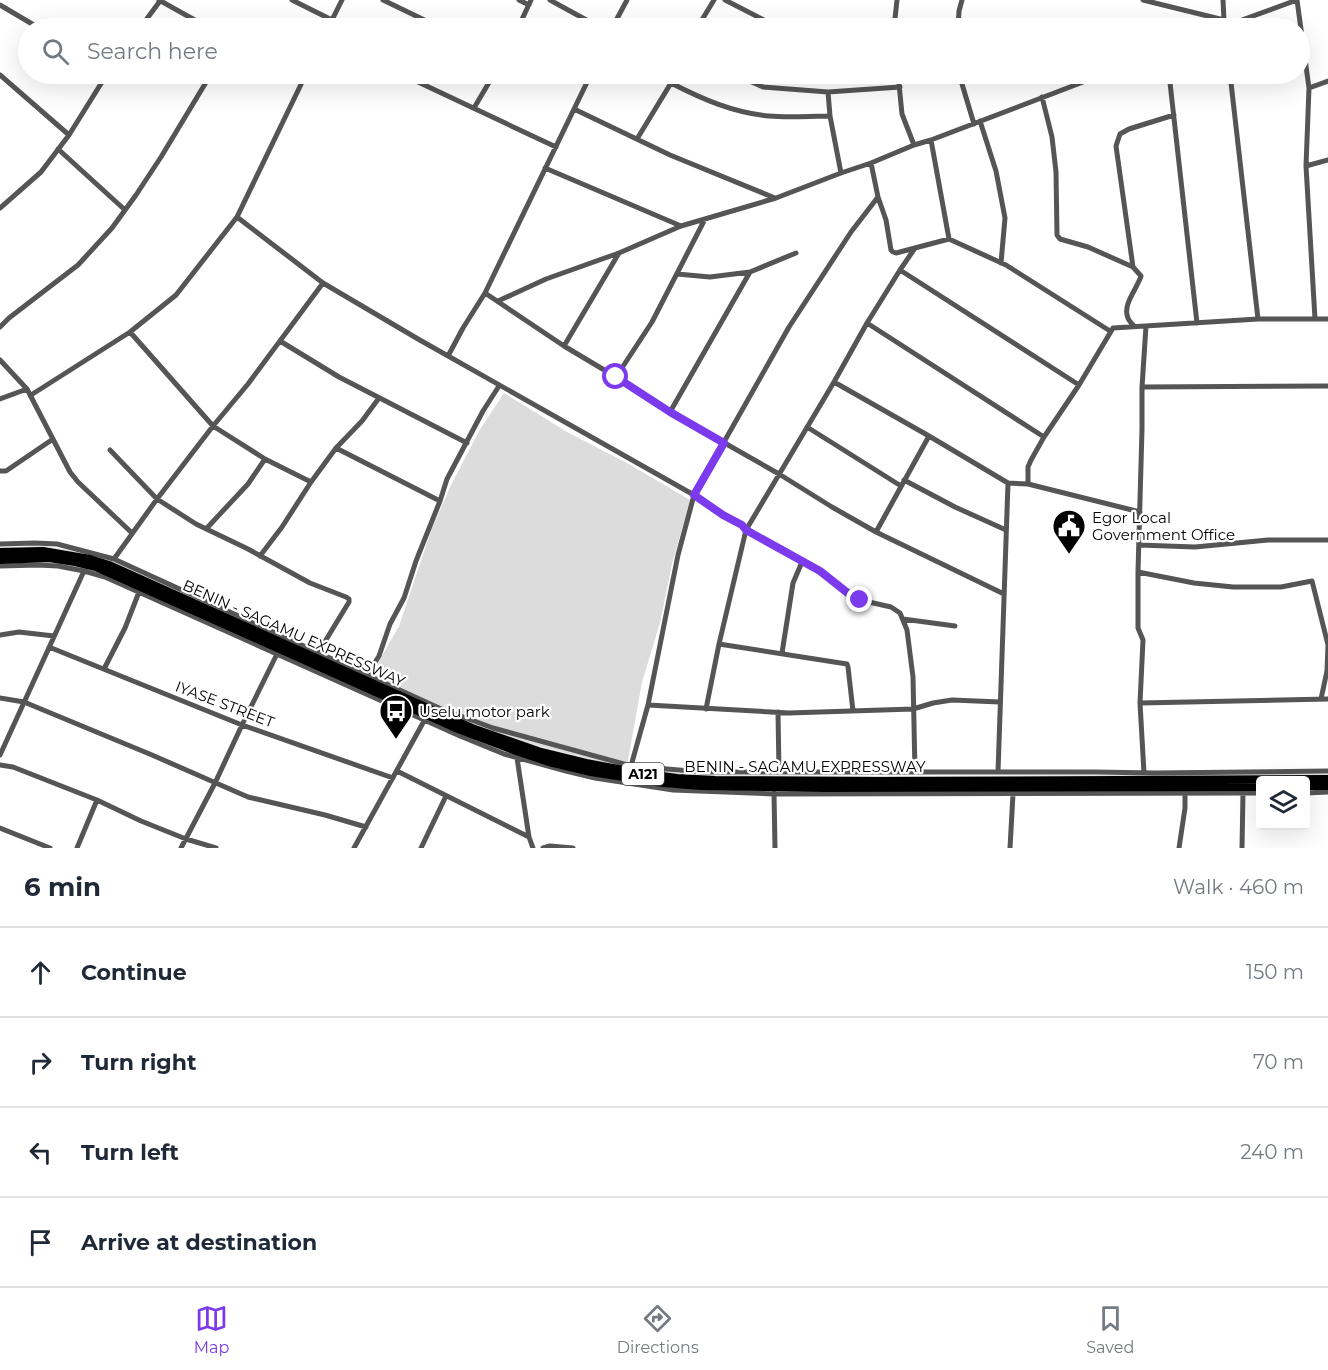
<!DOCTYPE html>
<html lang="en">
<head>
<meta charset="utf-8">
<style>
  :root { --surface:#fff; --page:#f6f6f7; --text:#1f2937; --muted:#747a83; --line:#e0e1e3; --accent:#7c3aed }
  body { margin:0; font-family:Montserrat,sans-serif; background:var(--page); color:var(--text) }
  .controls { position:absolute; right:18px; bottom:18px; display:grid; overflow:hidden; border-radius:6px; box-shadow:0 6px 24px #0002 }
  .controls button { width:54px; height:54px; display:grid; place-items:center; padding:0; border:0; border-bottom:2px solid var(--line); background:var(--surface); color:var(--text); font:30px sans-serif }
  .stop { position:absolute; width:18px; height:18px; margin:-14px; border:4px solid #7c3aed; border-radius:50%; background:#fff }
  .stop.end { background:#7c3aed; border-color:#fff; box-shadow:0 2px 6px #0008 }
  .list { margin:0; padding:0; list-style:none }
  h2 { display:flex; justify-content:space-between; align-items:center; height:78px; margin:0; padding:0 24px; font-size:26px }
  h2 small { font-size:20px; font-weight:400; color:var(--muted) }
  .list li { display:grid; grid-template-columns:39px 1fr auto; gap:18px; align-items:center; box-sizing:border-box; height:90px; padding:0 24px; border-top:2px solid var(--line) }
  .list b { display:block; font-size:22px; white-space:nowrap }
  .list em { font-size:20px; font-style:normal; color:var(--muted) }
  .icon { flex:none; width:33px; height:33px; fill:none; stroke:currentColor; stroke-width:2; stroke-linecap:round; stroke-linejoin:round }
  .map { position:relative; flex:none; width:1328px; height:848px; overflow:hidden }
  .search { position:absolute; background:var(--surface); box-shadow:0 6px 24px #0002; left:18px; right:18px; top:18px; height:66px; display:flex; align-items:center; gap:15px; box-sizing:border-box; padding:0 21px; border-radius:33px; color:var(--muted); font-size:22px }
  .sheet { height:438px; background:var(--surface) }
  nav { display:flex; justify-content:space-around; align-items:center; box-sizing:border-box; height:84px; border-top:2px solid var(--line); background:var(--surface); font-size:16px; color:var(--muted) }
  nav a { display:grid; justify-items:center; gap:3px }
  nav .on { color:var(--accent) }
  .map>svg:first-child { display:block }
  .grass { fill:#dcdcdc }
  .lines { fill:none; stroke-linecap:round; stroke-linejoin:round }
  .highway-casing { stroke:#dbdbdb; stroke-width:10 }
  .minor { stroke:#555; stroke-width:5 }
  .highway { stroke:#000; stroke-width:8 }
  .route { stroke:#7c3aed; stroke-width:8 }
  .labels { text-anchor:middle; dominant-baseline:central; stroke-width:4.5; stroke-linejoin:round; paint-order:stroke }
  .shield { fill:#fff; stroke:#4c4c4c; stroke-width:1.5 }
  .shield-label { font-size:14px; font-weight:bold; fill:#000 }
  .poi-label { font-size:15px; fill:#000; stroke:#fff; text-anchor:start }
  .street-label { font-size:15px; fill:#000; stroke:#fff }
</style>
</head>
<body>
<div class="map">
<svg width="1328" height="848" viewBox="0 0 1328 848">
  <rect width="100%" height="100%" fill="#fff"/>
  <path class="grass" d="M504,393l63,39 60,31 63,37 -18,64 -12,59 -18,59 -15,84c-61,-10 -120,-29 -178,-50 -27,-10 -54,-25 -80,-37l30,-53 32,-95 19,-44 29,-56z"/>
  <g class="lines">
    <g class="highway-casing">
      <path id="highway" d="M0,552l43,-1 47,8 19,6 363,163 69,24 45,11 54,10 37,5 38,2 163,1 450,-2
        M0,560l49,-2 26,4 21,5 362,162 58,22 33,11 42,10 72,11 38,3 123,2 436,-1
        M1306,786h22"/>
    </g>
    <path class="minor" d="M159,0l50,28
      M292,0l40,20
      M383,0l58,28
      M519,0l10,5
      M550,0l51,28
      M725,0l41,21 25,7
      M1143,0l81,20 15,2
      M1223,0l1,20
      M1297,0l12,88 -3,78 9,153
      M0,5l39,23
      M140,28l20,-27
      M328,28l14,-28
      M518,28l13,-28
      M612,28l15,-28
      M697,28l17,-28
      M894,28l3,-28
      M958,28l1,-17 3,-11
      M1220,28l77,-28
      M293,74l10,5
      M401,74l155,73
      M734,74l29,13 65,5 72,-5
      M898,74l4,40 12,31
      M961,74l1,10 12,40
      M1169,74l28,249
      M1230,74l28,245
      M0,75l69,60
      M671,83c31,16 63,30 98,33 20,2 41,0 61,0l-2,-24
      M1309,88l19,-7
      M1042,97l10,40 4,35 1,63 3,4 28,8 45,20 8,9c-4,13 -19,29 -13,42 1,3 4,6 6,8
      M474,108l20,-34
      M574,109l96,46 105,43
      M830,116l11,57
      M980,121l16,50 9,47 -4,45
      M637,139l34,-56 4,-9
      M931,140l18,99 57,26 104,66
      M58,149l67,61
      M871,163l7,34 8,23 5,30 2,2 3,1 53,-14
      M1306,166l22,-6
      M545,168l136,58
      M0,208l41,-36 28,-37 38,-61
      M237,217l86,66 95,56 276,156 29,20 19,10 4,5 74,41 29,23 11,6 31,7 9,6 7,17 6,47 2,95
      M915,248l-15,22 179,115
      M1133,267l-17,-121 4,-12 9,-5 45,-14
      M900,270l-33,53 -33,59 95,54 79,47 20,1 112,28
      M677,274l33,3 40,-5 46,-19
      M485,293l79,53 52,31 54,35 109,62 53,33 44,25 128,62
      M498,301l48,-22 73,-26 62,-27 95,-28 65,-25 30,-10 43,-18 17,-5 173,-66
      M867,323l177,114
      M0,327l9,-9 69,-53 34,-37 24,-33 25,-38 50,-83
      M130,332l83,94 52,33 46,23
      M280,341l59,36 128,66
      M564,346l55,-93
      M448,356l15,-28 22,-35 106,-219
      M0,360l27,29 43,83 8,10 54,51
      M616,377l36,-55 53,-103
      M1142,387l186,-1
      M31,395l99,-63 46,-37 61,-78 69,-143
      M0,399l27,-10
      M670,412l80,-140
      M807,427l94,59
      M336,448l104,53
      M110,450l47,49 39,25 52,25 62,34 36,14 3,2v3l-31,51
      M0,471h6l47,-32
      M904,480l51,27 51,23
      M1028,484v-17l3,-7 13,-23 35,-52 34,-57 145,-9h70
      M206,529l42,-45 17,-25
      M876,532l53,-96
      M0,544l35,-1 22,1 57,15 325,149 54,20 138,38 72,6h392l59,1 174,-2
      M1139,545l56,2 73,-7h60
      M260,556l22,-29 29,-45 25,-34 26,-27 17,-23
      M114,559l43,-60 56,-73 35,-42 75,-101
      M0,566l38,-1 20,1 26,5 21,6 355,159 44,18 62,17 29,7 78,12 101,4 486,-1
      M1138,572l56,11 39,4h48l31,-6 16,64 -1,26 -6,28
      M903,619l52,7
      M0,635l19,-3 35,4
      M719,644l128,20 1,3 5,44
      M49,647l193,78 151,53
      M782,653l11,-70 9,-21
      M104,669l21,-41 14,-36
      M367,675l12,-19 11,-32 14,-26 12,-37 24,-60 7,-22 36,-68 16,-25
      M0,698l24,4 128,53 96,42 77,18 41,12
      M1140,703l188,-4
      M648,705l141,8 124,-4 20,-6 19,-3 48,2
      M706,709l13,-65 27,-114 88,-148
      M778,712l1,60
      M0,755l84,-184
      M517,758l12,79 4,11
      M0,765l13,2 84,33 44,21 45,18 30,9
      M631,766l17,-61 30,-150 16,-60 95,-168 62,-95 27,-35
      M397,771l132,66
      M998,772l10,-289
      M1144,773l-4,-70 3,-63 -5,-12v-56l4,-143v-42l4,-61
      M774,793l1,55
      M1306,793l22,-1
      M0,828l50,20
      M77,848l20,-48
      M181,848l34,-65 27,-58 35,-71
      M354,848l70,-127
      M421,848l25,-52
      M543,848l7,-2 23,2
      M1010,848l3,-54
      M1179,848l6,-40v-15
      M1242,848l1,-55"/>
    <use href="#highway" class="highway"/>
  </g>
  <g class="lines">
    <path class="route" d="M616,377l54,35 54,31 -30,52 29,20 19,10 4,5 74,41 29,23 11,6"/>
  </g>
  <defs>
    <g id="civic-pin" transform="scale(1.725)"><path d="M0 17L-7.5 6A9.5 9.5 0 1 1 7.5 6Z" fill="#000" stroke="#fff"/><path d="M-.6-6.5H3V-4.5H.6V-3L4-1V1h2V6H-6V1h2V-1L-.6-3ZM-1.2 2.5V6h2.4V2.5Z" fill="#fff"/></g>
    <g id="bus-pin" transform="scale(1.725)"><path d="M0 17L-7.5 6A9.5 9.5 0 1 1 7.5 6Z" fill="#000" stroke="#fff"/><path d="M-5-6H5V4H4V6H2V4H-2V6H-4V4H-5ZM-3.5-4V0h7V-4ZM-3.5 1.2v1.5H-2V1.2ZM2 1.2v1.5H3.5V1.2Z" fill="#fff"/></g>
  </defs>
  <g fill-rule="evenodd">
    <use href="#civic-pin" x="1069" y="526"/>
    <use href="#bus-pin" x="396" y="711"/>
  </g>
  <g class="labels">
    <rect class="shield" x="622" y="763" width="42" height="22" rx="4.5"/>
    <g class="shield-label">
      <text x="643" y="774">A121</text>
    </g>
    <g class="poi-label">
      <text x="1092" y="517">Egor Local<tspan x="1092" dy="17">Government Office</tspan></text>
      <text x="419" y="711">Uselu motor park</text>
    </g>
    <g class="street-label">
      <text transform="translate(294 633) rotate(24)">BENIN - SAGAMU EXPRESSWAY</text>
      <text transform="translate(225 704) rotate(21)">IYASE STREET</text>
      <text x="805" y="766">BENIN - SAGAMU EXPRESSWAY</text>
    </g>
  </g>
</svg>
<div class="controls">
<button><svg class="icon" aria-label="layers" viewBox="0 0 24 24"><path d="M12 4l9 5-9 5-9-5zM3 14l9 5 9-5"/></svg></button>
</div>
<div class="stop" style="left:616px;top:377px"></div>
<div class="stop end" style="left:860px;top:600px"></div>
<div class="search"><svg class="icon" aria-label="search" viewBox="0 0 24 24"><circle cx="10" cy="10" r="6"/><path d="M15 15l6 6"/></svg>Search here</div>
</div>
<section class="sheet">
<h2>6 min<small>Walk · 460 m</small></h2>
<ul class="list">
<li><svg class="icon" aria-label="ahead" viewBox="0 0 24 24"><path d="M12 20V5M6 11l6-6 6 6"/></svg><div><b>Continue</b></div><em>150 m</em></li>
<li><svg class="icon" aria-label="right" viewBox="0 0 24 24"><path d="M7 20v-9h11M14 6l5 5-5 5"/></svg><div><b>Turn right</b></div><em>70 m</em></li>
<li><svg class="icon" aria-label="left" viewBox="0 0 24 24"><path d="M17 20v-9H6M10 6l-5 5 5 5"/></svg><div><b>Turn left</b></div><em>240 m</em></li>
<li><svg class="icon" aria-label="arrive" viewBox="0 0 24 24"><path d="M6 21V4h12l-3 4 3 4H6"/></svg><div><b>Arrive at destination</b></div></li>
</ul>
</section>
<nav>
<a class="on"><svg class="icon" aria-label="map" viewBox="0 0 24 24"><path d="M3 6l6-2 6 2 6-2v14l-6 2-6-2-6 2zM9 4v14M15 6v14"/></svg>Map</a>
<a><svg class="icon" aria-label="directions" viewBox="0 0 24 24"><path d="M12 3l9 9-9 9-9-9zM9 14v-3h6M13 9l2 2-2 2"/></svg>Directions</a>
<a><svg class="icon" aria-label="saved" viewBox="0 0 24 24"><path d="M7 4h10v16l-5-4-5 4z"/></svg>Saved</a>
</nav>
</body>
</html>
